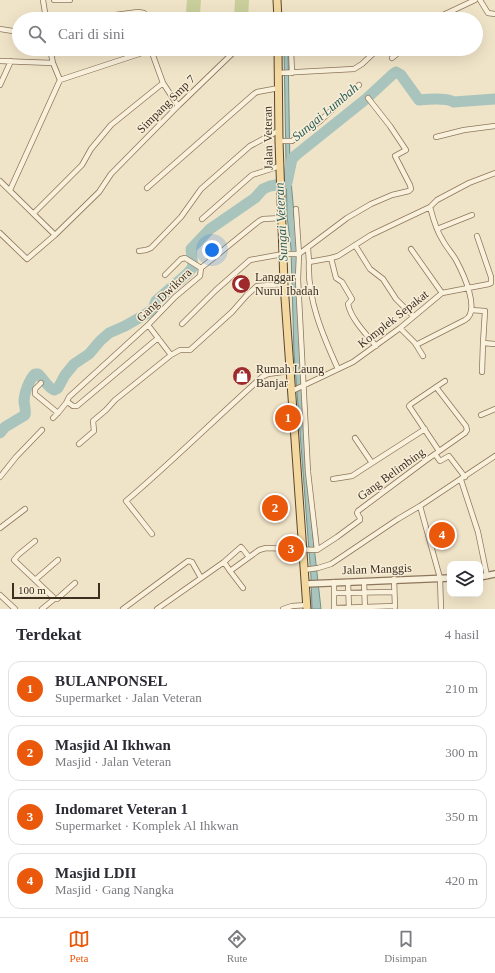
<!DOCTYPE html>
<html lang="id">
<head>
<meta charset="utf-8">
<style>
  :root { --surface:#fff; --page:#f7f7f7; --text:#2b2b33; --muted:#7c7c81; --line:#e1e1e2; --accent:#ea580c }
  body { margin:0; font-family:Georgia,serif; background:var(--page); color:var(--text) }
  .controls { position:absolute; right:12px; bottom:12px; display:grid; overflow:hidden; border-radius:8px; box-shadow:0 4px 16px #0002 }
  .controls button { width:36px; height:36px; display:grid; place-items:center; padding:0; border:0; border-bottom:1px solid var(--line); background:var(--surface); color:var(--text); font:20px sans-serif }
  .scale { position:absolute; left:12px; bottom:10px; width:88px; box-sizing:border-box; padding-left:4px; border:2px solid #3d2e20; border-top:0; font-size:11px; line-height:14px; white-space:nowrap; color:#3d2e20; -webkit-text-stroke:3px #f7eed8; paint-order:stroke }
  .you { position:absolute; left:212px; top:250px; width:14px; height:14px; margin:-10px; border:3px solid #fff; border-radius:50%; background:#1a73e8; box-shadow:0 0 0 6px #1a73e833 }
  .badge { display:grid; place-items:center; width:26px; height:26px; border-radius:50%; background:var(--accent); color:#fff; font-size:13px; font-weight:700 }
  .pin { position:absolute; translate:-50% -50%; border:2px solid #fff; box-shadow:0 1px 4px #0006 }
  .list { margin:0; padding:0; list-style:none }
  h2 { display:flex; justify-content:space-between; align-items:center; height:52px; margin:0; padding:0 16px; font-size:17px }
  h2 small { font-size:13px; font-weight:400; color:var(--muted) }
  .list li { display:grid; grid-template-columns:26px 1fr auto; gap:12px; align-items:center; box-sizing:border-box; height:56px; margin:0 8px 8px; padding:0 8px; border:1px solid var(--line); border-radius:12px }
  .list b { display:block; font-size:15px; white-space:nowrap }
  .list p { margin:0; font-size:13px; white-space:nowrap; color:var(--muted) }
  .list em { font-size:13px; font-style:normal; color:var(--muted) }
  .icon { flex:none; width:22px; height:22px; fill:none; stroke:currentColor; stroke-width:2; stroke-linecap:round; stroke-linejoin:round }
  .map { position:relative; flex:none; width:495px; height:609px; overflow:hidden }
  .search { position:absolute; background:var(--surface); box-shadow:0 4px 16px #0002; left:12px; right:12px; top:12px; height:44px; display:flex; align-items:center; gap:10px; box-sizing:border-box; padding:0 14px; border-radius:22px; color:var(--muted); font-size:15px }
  .sheet { height:308px; background:var(--surface) }
  nav { display:flex; justify-content:space-around; align-items:center; box-sizing:border-box; height:56px; border-top:1px solid var(--line); background:var(--surface); font-size:11px; color:var(--muted) }
  nav a { display:grid; justify-items:center; gap:2px }
  nav .on { color:var(--accent) }
  .map>svg:first-child { display:block }
  .green { fill:#c9cf9b }
  .water { fill:#a9c4bc; stroke:#6f938a }
  .lines { fill:none; stroke-linecap:round; stroke-linejoin:round }
  .river { stroke:#a9c4bc; stroke-width:11 }
  .minor-casing { stroke:#8d765c; stroke-width:6 }
  .tertiary-casing { stroke:#8d765c; stroke-width:8 }
  .primary-casing { stroke:#5b4430; stroke-width:9 }
  .minor { stroke:#faf1dc; stroke-width:4.5 }
  .tertiary { stroke:#faf1dc; stroke-width:5.5 }
  .primary { stroke:#f3d9a0; stroke-width:7 }
  .labels { text-anchor:middle; dominant-baseline:central; stroke-width:3; stroke-linejoin:round; paint-order:stroke }
  .street-label { font-size:12px; fill:#3d2e20; stroke:#f7eed8 }
  .poi-label { font-size:12px; fill:#3d2e20; stroke:#f7eed8; text-anchor:start }
  .water-label { font-size:13px; font-style:italic; fill:#2f5d5a; stroke:#f7eed8 }
</style>
</head>
<body>
<div class="map">
<svg width="495" height="609" viewBox="0 0 495 609">
  <rect width="100%" height="100%" fill="#f0e4c8"/>
  <path class="green" d="M187,0h14l-1,14 -14,-2z
    M235,0h14l-1,19h-14z"/>
  <path class="water" d="M284,49h4l2,121 6,66 12,240 5,61 8,72h-9l-1,-32 -17,-224 -3,-105 -4,-32z"/>
  <g class="lines">
    <path class="river" d="M0,433l5,-6 20,-12c1,-5 0,-8 -1,-13 0,-9 5,-22 11,-28h3c6,5 9,13 16,16l4,-2 7,-13 9,-11 15,-10 11,-13 9,-8 16,-7 21,-12 7,-5 3,-8 31,-27 6,-7 -2,-18 19,-20 45,-31 8,-9 7,-3 17,-3 5,-24 4,-4 70,-56 27,-25 3,-2 5,3 18,25c10,-1 27,-2 35,2l41,-3"/>
    <g class="minor-casing">
      <path id="minor" d="M43,0l3,19
        M54,0h16
        M480,0l8,13 7,1
        M85,19l53,-7 6,1 2,6
        M377,19l64,-3 34,-16
        M0,29l19,3
        M50,49l3,14 7,17
        M291,49l1,24
        M291,50l15,-1
        M392,58l11,-9
        M0,61l53,2
        M279,73l75,-4 8,-5 16,-15
        M0,85l11,-24
        M436,137l28,-7 31,-4
        M279,141h13l28,-20 39,-36
        M0,181l55,54
        M147,188l107,-94 3,-2 22,-4
        M10,190l50,-110 91,-30 12,33 15,23
        M296,209l3,45 -1,25 10,193 9,78
        M34,213l48,-48 9,-16 20,-24 52,-42
        M202,219l50,-44 28,-9
        M437,229l35,-14
        M0,233l27,26 28,-24 44,-43 12,-18 67,-68 59,-57
        M355,245l15,24 13,10 13,20 17,17
        M308,248l1,14 22,-4 7,-2 33,-21 59,-28
        M411,249l31,44
        M139,251l7,-1 5,-2 30,-31 20,-28 49,-43 28,-15
        M331,258l5,20 6,4 10,17 -4,5c3,15 18,30 28,42
        M309,262c-2,37 14,74 29,107
        M165,275l16,-16 4,-1 16,10
        M471,310l14,1 -2,32
        M182,324l34,-34 34,-30 33,-6h16l48,-36 24,-14 21,-9 17,-4 2,-2 -1,-4 -15,-29 11,-6 -16,-24 -22,-28
        M400,328l15,15 8,13
        M416,345l49,-25c16,-9 -2,-47 -9,-60 -4,-7 -10,-13 -14,-21 -6,-9 -9,-21 -12,-32l7,-7 32,-17 26,-10
        M171,355l9,-5h10l42,-38 15,-17 10,-9 27,-2
        M482,372l1,-29 12,1
        M41,383l-6,6v5l23,19 8,-10h3l4,3h4l81,-68
        M292,391l61,-29 47,-34 42,-35 47,-9 2,-1v-6l-14,-41
        M66,403l3,-6 79,-72 27,-28 25,-21 1,-8 58,-47 4,-2 19,-1
        M481,415l14,-6
        M53,418l5,-5
        M79,444l15,-13 -1,-10 13,-11 9,-10 56,-45 -23,-30
        M439,451l-30,-45 2,-2 34,-23
        M435,454l5,7 9,-5 16,21
        M372,463l53,-34
        M0,477l16,-20 26,-27
        M333,479l19,-3 20,-13 -17,-25
        M461,480l17,52 9,44
        M0,528l25,-19
        M152,534l-26,-33c47,-40 90,-83 136,-124l6,-3 22,-3
        M35,541l-17,14 -4,5 39,37v3l-11,9
        M304,570l14,-2 13,-4 67,-45 22,-13
        M230,571l-6,-9 17,-15 1,1 7,9
        M394,579l1,28
        M35,580l23,-20
        M364,581l1,28
        M334,582v27
        M348,582l1,27
        M243,588l-13,-17 29,-21 7,-2 51,2 20,-13 23,-17v-2l-3,-5 1,-2 67,-50 40,-28 2,-3 -1,-4 -30,-39
        M334,593l60,-1
        M0,595l15,14
        M54,599h3l18,-16
        M334,608l61,-2
        M123,609l65,-48 4,1 9,16
        M157,609l67,-47
        M283,609l9,-3 15,-1
        M441,609l-1,-31 -20,-72 75,-50"/>
    </g>
    <g class="tertiary-casing">
      <path id="tertiary" d="M480,577l15,-3
        M305,584l145,-6"/>
    </g>
    <g class="primary-casing">
      <path id="primary" d="M277,0l1,19
        M278,49l1,92 5,143 23,325"/>
    </g>
    <use href="#minor" class="minor"/>
    <use href="#tertiary" class="tertiary"/>
    <use href="#primary" class="primary"/>
  </g>
  <defs>
    <g id="mosque-disc" transform="scale(1)"><circle r="9.5" fill="#9e2a2b" stroke="#f7eed8"/><path d="M3.5-4.9A6 6 0 1 0 3.5 4.9A5 5 0 1 1 3.5-4.9Z" fill="#fff"/></g>
    <g id="shop-disc" transform="scale(1)"><circle r="9.5" fill="#9e2a2b" stroke="#f7eed8"/><path d="M-5-2.5h2.3a2.7 3.5 0 0 1 5.4 0H5L5.5 6h-11ZM-1.5-2.5h3a1.5 2.3 0 0 0-3 0Z" fill="#fff"/></g>
  </defs>
  <g fill-rule="evenodd">
    <use href="#mosque-disc" x="241" y="284"/>
    <use href="#shop-disc" x="242" y="376"/>
  </g>
  <g class="labels">
    <g class="street-label">
      <text transform="translate(166 104) rotate(-45)">Simpang Smp 7</text>
      <text transform="translate(268 138) rotate(-91)">Jalan Veteran</text>
      <text transform="translate(164 295) rotate(-44)">Gang Dwikora</text>
      <text transform="translate(393 319) rotate(-38)">Komplek Sepakat</text>
      <text transform="translate(391 474) rotate(-36)">Gang Belimbing</text>
      <text transform="translate(377 569) rotate(-2)">Jalan Manggis</text>
    </g>
    <g class="poi-label">
      <text x="255" y="277">Langgar<tspan x="255" dy="14">Nurul Ibadah</tspan></text>
      <text x="256" y="369">Rumah Laung<tspan x="256" dy="14">Banjar</tspan></text>
    </g>
    <g class="water-label">
      <text transform="translate(325 112) rotate(-40)">Sungai Lumbah</text>
      <text transform="translate(281 222) rotate(-93)">Sungai Veteran</text>
    </g>
  </g>
</svg>
<div class="controls">
<button><svg class="icon" aria-label="layers" viewBox="0 0 24 24"><path d="M12 4l9 5-9 5-9-5zM3 14l9 5 9-5"/></svg></button>
</div>
<div class="scale">100 m</div>
<div class="you"></div>
<div class="pin badge" style="left:288px;top:418px">1</div>
<div class="pin badge" style="left:275px;top:508px">2</div>
<div class="pin badge" style="left:291px;top:549px">3</div>
<div class="pin badge" style="left:442px;top:535px">4</div>
<div class="search"><svg class="icon" aria-label="search" viewBox="0 0 24 24"><circle cx="10" cy="10" r="6"/><path d="M15 15l6 6"/></svg>Cari di sini</div>
</div>
<section class="sheet">
<h2>Terdekat<small>4 hasil</small></h2>
<ul class="list">
<li><span class="badge">1</span><div><b>BULANPONSEL</b><p>Supermarket · Jalan Veteran</p></div><em>210 m</em></li>
<li><span class="badge">2</span><div><b>Masjid Al Ikhwan</b><p>Masjid · Jalan Veteran</p></div><em>300 m</em></li>
<li><span class="badge">3</span><div><b>Indomaret Veteran 1</b><p>Supermarket · Komplek Al Ihkwan</p></div><em>350 m</em></li>
<li><span class="badge">4</span><div><b>Masjid LDII</b><p>Masjid · Gang Nangka</p></div><em>420 m</em></li>
</ul>
</section>
<nav>
<a class="on"><svg class="icon" aria-label="map" viewBox="0 0 24 24"><path d="M3 6l6-2 6 2 6-2v14l-6 2-6-2-6 2zM9 4v14M15 6v14"/></svg>Peta</a>
<a><svg class="icon" aria-label="directions" viewBox="0 0 24 24"><path d="M12 3l9 9-9 9-9-9zM9 14v-3h6M13 9l2 2-2 2"/></svg>Rute</a>
<a><svg class="icon" aria-label="saved" viewBox="0 0 24 24"><path d="M7 4h10v16l-5-4-5 4z"/></svg>Disimpan</a>
</nav>
</body>
</html>
